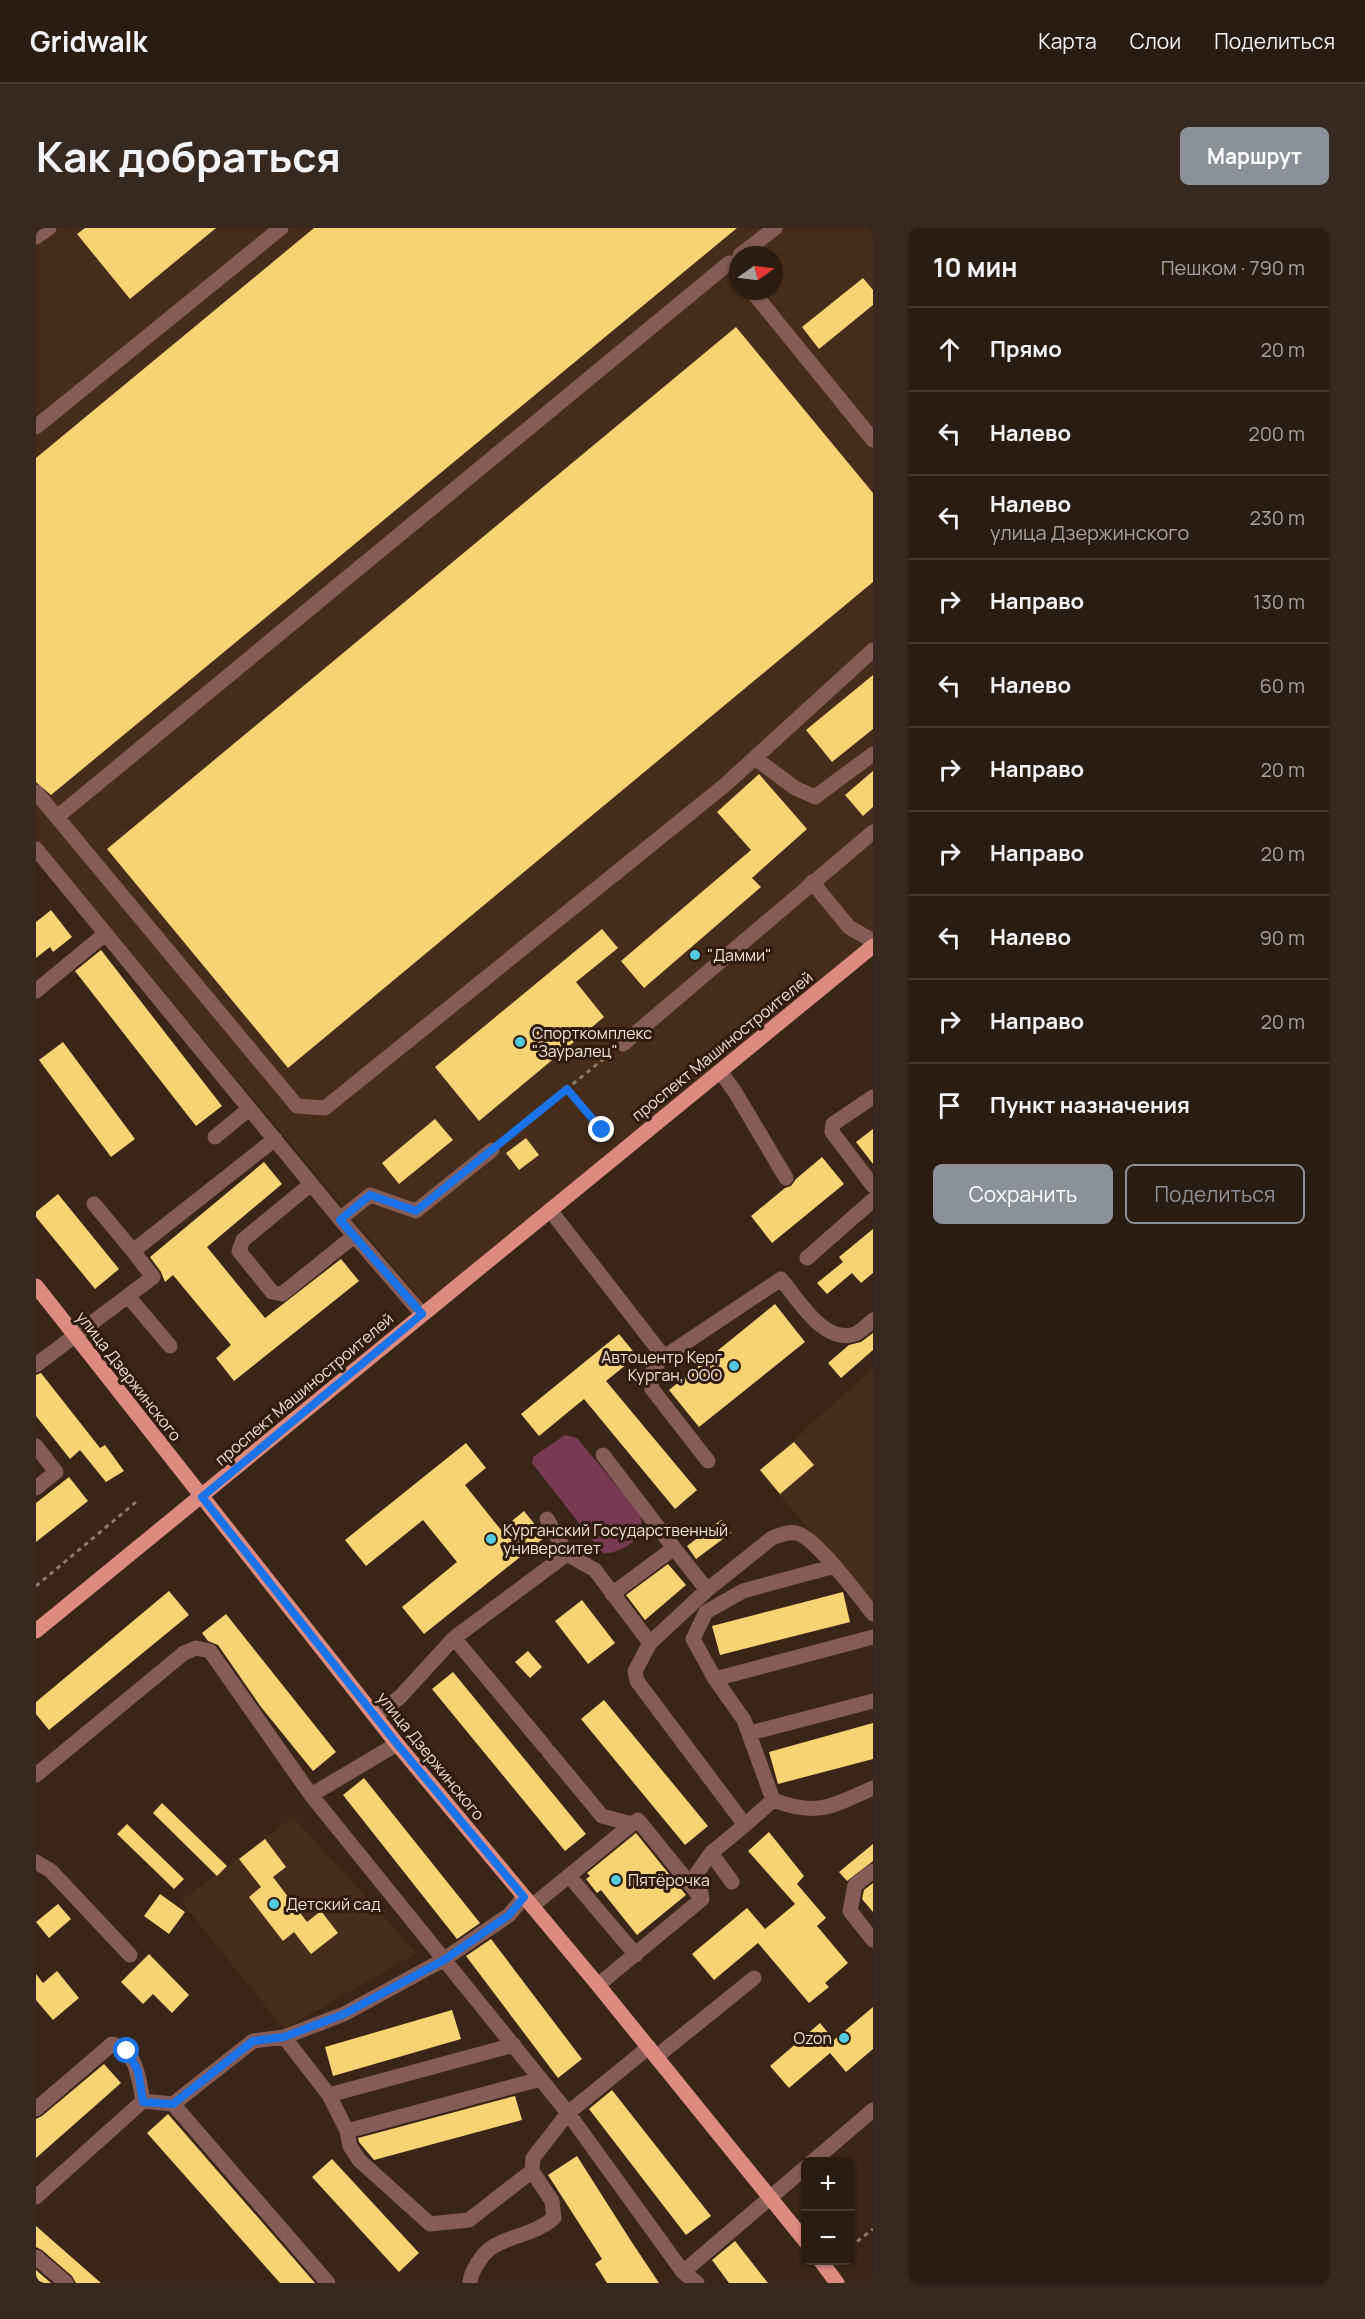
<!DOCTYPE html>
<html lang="ru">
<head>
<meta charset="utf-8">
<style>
  :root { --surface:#2b1c12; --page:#372920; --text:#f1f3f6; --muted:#a6a19f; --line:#473a32; --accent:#8c9099 }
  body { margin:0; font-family:Manrope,sans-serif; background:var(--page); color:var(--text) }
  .controls { position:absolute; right:18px; bottom:18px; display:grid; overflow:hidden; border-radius:9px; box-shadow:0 2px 4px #0004 }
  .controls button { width:54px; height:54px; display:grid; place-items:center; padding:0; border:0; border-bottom:2px solid var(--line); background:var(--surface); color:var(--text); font:30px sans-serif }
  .compass { position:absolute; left:693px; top:18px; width:54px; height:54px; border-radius:50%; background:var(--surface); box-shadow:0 2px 4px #0004; rotate:76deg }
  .stop { position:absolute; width:18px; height:18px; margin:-14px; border:4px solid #1a73e8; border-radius:50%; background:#fff }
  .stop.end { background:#1a73e8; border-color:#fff; box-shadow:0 2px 6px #0008 }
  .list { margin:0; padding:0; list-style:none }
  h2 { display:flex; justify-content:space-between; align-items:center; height:78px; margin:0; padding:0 24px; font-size:26px }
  h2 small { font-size:20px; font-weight:400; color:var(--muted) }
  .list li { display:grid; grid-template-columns:39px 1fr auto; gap:18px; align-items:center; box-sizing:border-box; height:84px; padding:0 24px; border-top:2px solid var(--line) }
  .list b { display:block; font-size:22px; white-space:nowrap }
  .list p { margin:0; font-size:20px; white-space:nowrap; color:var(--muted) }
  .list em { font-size:20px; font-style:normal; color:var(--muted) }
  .actions { display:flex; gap:12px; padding:18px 24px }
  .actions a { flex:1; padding:14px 0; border:2px solid var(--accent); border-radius:9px; text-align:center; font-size:21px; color:var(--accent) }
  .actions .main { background:var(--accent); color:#fff }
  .icon { flex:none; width:33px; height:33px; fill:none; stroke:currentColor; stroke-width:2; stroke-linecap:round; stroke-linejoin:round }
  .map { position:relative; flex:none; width:837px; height:2055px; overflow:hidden; border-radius:9px }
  header { display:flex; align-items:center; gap:36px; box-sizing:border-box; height:84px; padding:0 30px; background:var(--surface); border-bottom:2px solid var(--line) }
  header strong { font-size:28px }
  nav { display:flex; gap:33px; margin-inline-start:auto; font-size:21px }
  .intro { display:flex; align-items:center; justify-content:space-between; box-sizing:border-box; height:144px; padding:0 36px }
  h1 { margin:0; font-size:42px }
  .button { padding:15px 27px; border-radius:9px; background:var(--accent); color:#fff; font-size:21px; font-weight:700 }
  main { display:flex; gap:36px; padding:0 36px }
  aside { flex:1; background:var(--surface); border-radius:9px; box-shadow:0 2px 4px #0004 }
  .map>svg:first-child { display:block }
  .built { fill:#462d1b; fill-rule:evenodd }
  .green { fill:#783953 }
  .building { fill:#f8d374 }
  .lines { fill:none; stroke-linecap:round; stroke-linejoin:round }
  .path { stroke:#8c7c70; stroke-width:3; stroke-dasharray:4.5 4.5; stroke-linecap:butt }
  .minor { stroke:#855c57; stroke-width:15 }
  .major { stroke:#dd8b81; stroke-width:15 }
  .route { stroke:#1a73e8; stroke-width:8 }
  .poi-dot { fill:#55cadf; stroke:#2f1c0f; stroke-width:2 }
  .labels { text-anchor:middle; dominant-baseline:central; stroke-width:6; stroke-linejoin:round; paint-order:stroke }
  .poi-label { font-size:16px; fill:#ede0d7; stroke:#2f1c0f; text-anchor:start }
  .street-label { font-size:16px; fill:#ede0d7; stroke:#2f1c0f }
</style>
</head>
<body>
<header>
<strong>Gridwalk</strong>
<nav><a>Карта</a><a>Слои</a><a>Поделиться</a></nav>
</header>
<div class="intro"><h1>Как добраться</h1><a class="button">Маршрут</a></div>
<main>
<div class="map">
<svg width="837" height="2055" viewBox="0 0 837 2055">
  <rect width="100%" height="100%" fill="#392618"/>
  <path class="built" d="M0,0h837v709l-448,367 -389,-465zM702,27h36v36h-36z
    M837,1140v235l-114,-132z
    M257,1589l124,136 -133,76 -103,-128z"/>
  <path class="green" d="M529,1207l12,3 63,76c1,5 3,10 2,15 -3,13 -27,26 -39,24l-3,-3 -68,-87 1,-6z"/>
  <path class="building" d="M49,0h131l-86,71 -53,-65z
    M278,0h423l-686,567 -15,-13v-324z
    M827,50l10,12v15l-54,44 -17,-22z
    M700,99l137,166v89l-585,486 -181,-219z
    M837,447v54l-41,33 -26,-32z
    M837,543v36l-10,9 -18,-21z
    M723,546l48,55 -55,49 9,9 -117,101 -23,-27 130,-111 -34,-38z
    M15,682l21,27 -19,15 -3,-5 -14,11v-36z
    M566,701l16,19 -42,34 28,35 -125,104 -44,-54z
    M65,722l121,156 -26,20 -121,-155z
    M27,814l72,97 -24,18 -72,-97z
    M399,891l18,21 -54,44 -17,-21z
    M837,901v35l-17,-22z
    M490,910l13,17 -20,15 -13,-17z
    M786,929l22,27 -72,59 -21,-27 34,-28 6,-2 5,-7z
    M228,934l18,22 -75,63 58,71 76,-59 18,22 -125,100 -18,-23 15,-13 -58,-70 -8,7 -4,-10 -11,-15z
    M22,966l61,75 -24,20 -59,-72v-5z
    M837,1001v44l-12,10 -9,-10 -25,21 -10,-11 26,-21 -4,-5z
    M739,1076l30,38 -106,85 -30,-37z
    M837,1105v17l-32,28 -13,-15 21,-18 12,-3z
    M583,1106l18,22 -31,25 91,109 -22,19 -91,-110 -45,37 -18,-22z
    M5,1145l59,75 5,-3 19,26 -18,11 -26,-32 -10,9 -34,-43v-41z
    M758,1214l20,23 -34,29 -20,-24z
    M430,1215l20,25 -21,17 36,45 23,-19 21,26 -121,97 -22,-27 55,-45 -34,-42 -57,46 -21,-26z
    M33,1249l19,24 -52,41v-39z
    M685,1292l10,13 -35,26 -9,-13z
    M632,1336l18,21 -41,35 -19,-25z
    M133,1363l20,24 -140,115 -13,-16v-12z
    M807,1364l7,30 -130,33 -8,-29z
    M546,1372l33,43 -27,21 -33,-43z
    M190,1386l110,138 -23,19 -52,-64 -43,-62 -10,-4 -6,-8z
    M492,1423l14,16 -12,11 -15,-16z
    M417,1444l133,162 -21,17 -133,-162z
    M568,1472l104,126 -23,19 -104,-126z
    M837,1495v36l-95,25 -9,-32z
    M328,1550l116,145 -23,16 -114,-144z
    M126,1575l65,63 -10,10 -64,-63z
    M91,1596l57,55 -10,10 -57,-55z
    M733,1604l35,44 -7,8 29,34 -9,8 31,37 -23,20 4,4 -20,16 -51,-60 -44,37 -22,-26 55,-46 18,21 30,-25 -47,-53z
    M600,1605l50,62 -49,40 -36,-45 -4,3 -11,-14 4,-3 -3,-3z
    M229,1611l21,28 -13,10 34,45 14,-11 17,22 -27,21 -17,-22 -11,9 -34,-44 12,-10 -22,-28z
    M837,1616v17l-26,20 -8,-9z
    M837,1655v29l-11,-13 2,-9z
    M124,1666l25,18 -16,22 -25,-18z
    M22,1676l13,15 -22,19 -13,-16z
    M455,1711l91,120 -24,19 -92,-122z
    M113,1726l40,41 -17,18 -19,-19 -10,10 -22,-22z
    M21,1743l22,27 -26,22 -17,-20v-26l7,9z
    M837,1779v42l-27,23 -16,-19 -41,35 -19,-22 50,-43 14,17z
    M416,1782l9,29 -128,37 -8,-29z
    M68,1836l17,19 -85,75v-39l6,-3z
    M576,1862l99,126 -25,19 -97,-126z
    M479,1868l7,24 -148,40 -15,-18 -1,-4z
    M132,1886l147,169h-35l-133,-150z
    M541,1928l54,85 28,42h-52l-12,-19 7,-5 -54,-84z
    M296,1931l87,94 -20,19 -87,-95z
    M0,1998l65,57h-25l-4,-7 -30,-26 -6,-3z
    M699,2013l33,42h-39l-17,-23z
    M0,2042l15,13h-15z"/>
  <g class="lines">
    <path class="path" d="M531,861l35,41
      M467,913l109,-89
      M0,1358l100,-84
      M814,2019l23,-18"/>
    <path class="minor" d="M0,9l13,-9
      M704,27l35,-27
      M716,63l121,149
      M0,199l245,-199
      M719,530l40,30 20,9 58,-43
      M0,564l261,314 28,2 400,-323 148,-135
      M21,589l672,-554
      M0,621l304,370 82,95
      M776,654l37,45 24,14
      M0,763l69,-57
      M587,816l250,-212
      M684,843l15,21 51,86
      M837,869l-40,27 -1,8 41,54
      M179,909l34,-28
      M275,956l-68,56 -4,11 33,41 10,2 72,-58
      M58,976l39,47 142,-112
      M514,982l114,147
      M304,991l30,-24 46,16 76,-61
      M771,1030l66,-58
      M92,1068l42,50
      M0,1137l117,-88 -20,-26
      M0,1218l20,26 -20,16
      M567,1227l71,93
      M672,1233l-56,-72c-4,-15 1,-22 12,-32l117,-78c17,20 43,66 74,55 6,-2 13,-10 18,-14
      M511,1291l20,35 28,16 55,73
      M799,1338l-92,25 -37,21 -13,27 22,40 29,41 29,80c45,17 59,6 100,-12
      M576,1366l62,-46 33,42
      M418,1410l113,-84
      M679,1451l158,-42
      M340,1488l24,-19 54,-59 91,109
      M714,1505l123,-32
      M513,1524l53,64 30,8 6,-4 64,79 -104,86
      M0,1547l148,-122 12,-5 14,3 101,144 257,318 -35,45 -1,13 -63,49 -39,4 -71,-64 -9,-14 -3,-15 -18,-36 -45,-58
      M275,1567l86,-51
      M709,1597l28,-25
      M675,1625l21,29
      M0,1634l15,9 79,84
      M837,1643l-18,14 -5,26 23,29
      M533,1648l67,79
      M666,1671l-5,-26 14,-20 34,-28 -108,-144 -2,-10 15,-28 57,-53 65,-52c8,-3 18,-8 27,-4 19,7 60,62 74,80
      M496,1678l100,-82
      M613,1819l-81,66 115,159 123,-105
      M620,1829l98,-79
      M293,1867l185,-50
      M137,1876l155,179
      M0,1881l76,-65c25,6 27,36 31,57
      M311,1903l194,-52
      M776,1934l61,-52
      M0,1969l107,-96 30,3 80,-63 31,-4 60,-23 99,-54 66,-45 15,-18
      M0,2029l30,26
      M647,2044l14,11
      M434,2055c0,-10 12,-29 21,-35 19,-13 43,-13 63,-30l-2,-17 -20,-30"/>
    <path class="major" d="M0,1058l361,458 201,241 208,257
      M0,1403l837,-685
      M784,2032l17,23"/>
  </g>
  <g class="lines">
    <path class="route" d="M91,1823l11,20 5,31 30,2 80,-63 31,-4 60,-23 100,-54 65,-45 15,-18 -127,-153 -195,-247 220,-183 -82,-94 30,-25 46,16 151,-122 35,41"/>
  </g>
  <g class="poi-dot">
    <circle cx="659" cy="727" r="6"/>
    <circle cx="484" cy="814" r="6"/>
    <circle cx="698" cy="1138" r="6"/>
    <circle cx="455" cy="1311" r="6"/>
    <circle cx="580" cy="1652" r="6"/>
    <circle cx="238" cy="1676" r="6"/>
    <circle cx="808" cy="1810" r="6"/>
  </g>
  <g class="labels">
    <g class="poi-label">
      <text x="671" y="727">"Дамми"</text>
      <text x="496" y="805">Спорткомплекс<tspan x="496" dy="18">"Зауралец"</tspan></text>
      <text x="686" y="1129" text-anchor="end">Автоцентр Керг<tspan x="686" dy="18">Курган, ООО</tspan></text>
      <text x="467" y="1302">Курганский Государственный<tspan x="467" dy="18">университет</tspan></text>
      <text x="592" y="1652">Пятёрочка</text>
      <text x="250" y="1676">Детский сад</text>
      <text x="796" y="1810" text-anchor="end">Ozon</text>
    </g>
    <g class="street-label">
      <text transform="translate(686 818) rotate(-39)">проспект Машиностроителей</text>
      <text transform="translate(93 1148) rotate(52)">улица Дзержинского</text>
      <text transform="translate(268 1161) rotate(-40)">проспект Машиностроителей</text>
      <text transform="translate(395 1528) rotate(51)">улица Дзержинского</text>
    </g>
  </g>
</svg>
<div class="controls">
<button>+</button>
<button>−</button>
</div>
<svg class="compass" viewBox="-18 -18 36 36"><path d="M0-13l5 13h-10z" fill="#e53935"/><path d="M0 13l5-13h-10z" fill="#a6a19f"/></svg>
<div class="stop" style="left:91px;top:1823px"></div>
<div class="stop end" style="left:566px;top:902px"></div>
</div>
<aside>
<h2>10 мин<small>Пешком · 790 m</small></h2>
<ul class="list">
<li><svg class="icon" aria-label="ahead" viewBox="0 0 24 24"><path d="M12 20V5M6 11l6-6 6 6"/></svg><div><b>Прямо</b></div><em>20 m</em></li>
<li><svg class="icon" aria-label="left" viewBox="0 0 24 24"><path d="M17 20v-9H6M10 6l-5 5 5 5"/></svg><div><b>Налево</b></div><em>200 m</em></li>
<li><svg class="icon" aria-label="left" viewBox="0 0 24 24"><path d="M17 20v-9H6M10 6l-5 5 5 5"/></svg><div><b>Налево</b><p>улица Дзержинского</p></div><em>230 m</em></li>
<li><svg class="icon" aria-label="right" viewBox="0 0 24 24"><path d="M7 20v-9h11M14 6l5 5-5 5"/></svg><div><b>Направо</b></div><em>130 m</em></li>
<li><svg class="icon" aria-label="left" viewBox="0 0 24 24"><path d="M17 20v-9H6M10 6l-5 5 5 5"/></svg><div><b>Налево</b></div><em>60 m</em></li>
<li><svg class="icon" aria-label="right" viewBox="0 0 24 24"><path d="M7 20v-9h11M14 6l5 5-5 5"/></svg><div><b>Направо</b></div><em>20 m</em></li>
<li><svg class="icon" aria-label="right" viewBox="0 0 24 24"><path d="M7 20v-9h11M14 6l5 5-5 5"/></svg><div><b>Направо</b></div><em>20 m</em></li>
<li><svg class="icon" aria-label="left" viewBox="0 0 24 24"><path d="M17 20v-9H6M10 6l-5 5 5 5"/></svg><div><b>Налево</b></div><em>90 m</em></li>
<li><svg class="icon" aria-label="right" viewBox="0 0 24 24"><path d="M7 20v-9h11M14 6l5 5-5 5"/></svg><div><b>Направо</b></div><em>20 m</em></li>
<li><svg class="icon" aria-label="arrive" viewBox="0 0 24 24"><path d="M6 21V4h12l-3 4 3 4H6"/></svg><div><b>Пункт назначения</b></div></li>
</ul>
<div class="actions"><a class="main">Сохранить</a><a>Поделиться</a></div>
</aside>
</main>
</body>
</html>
